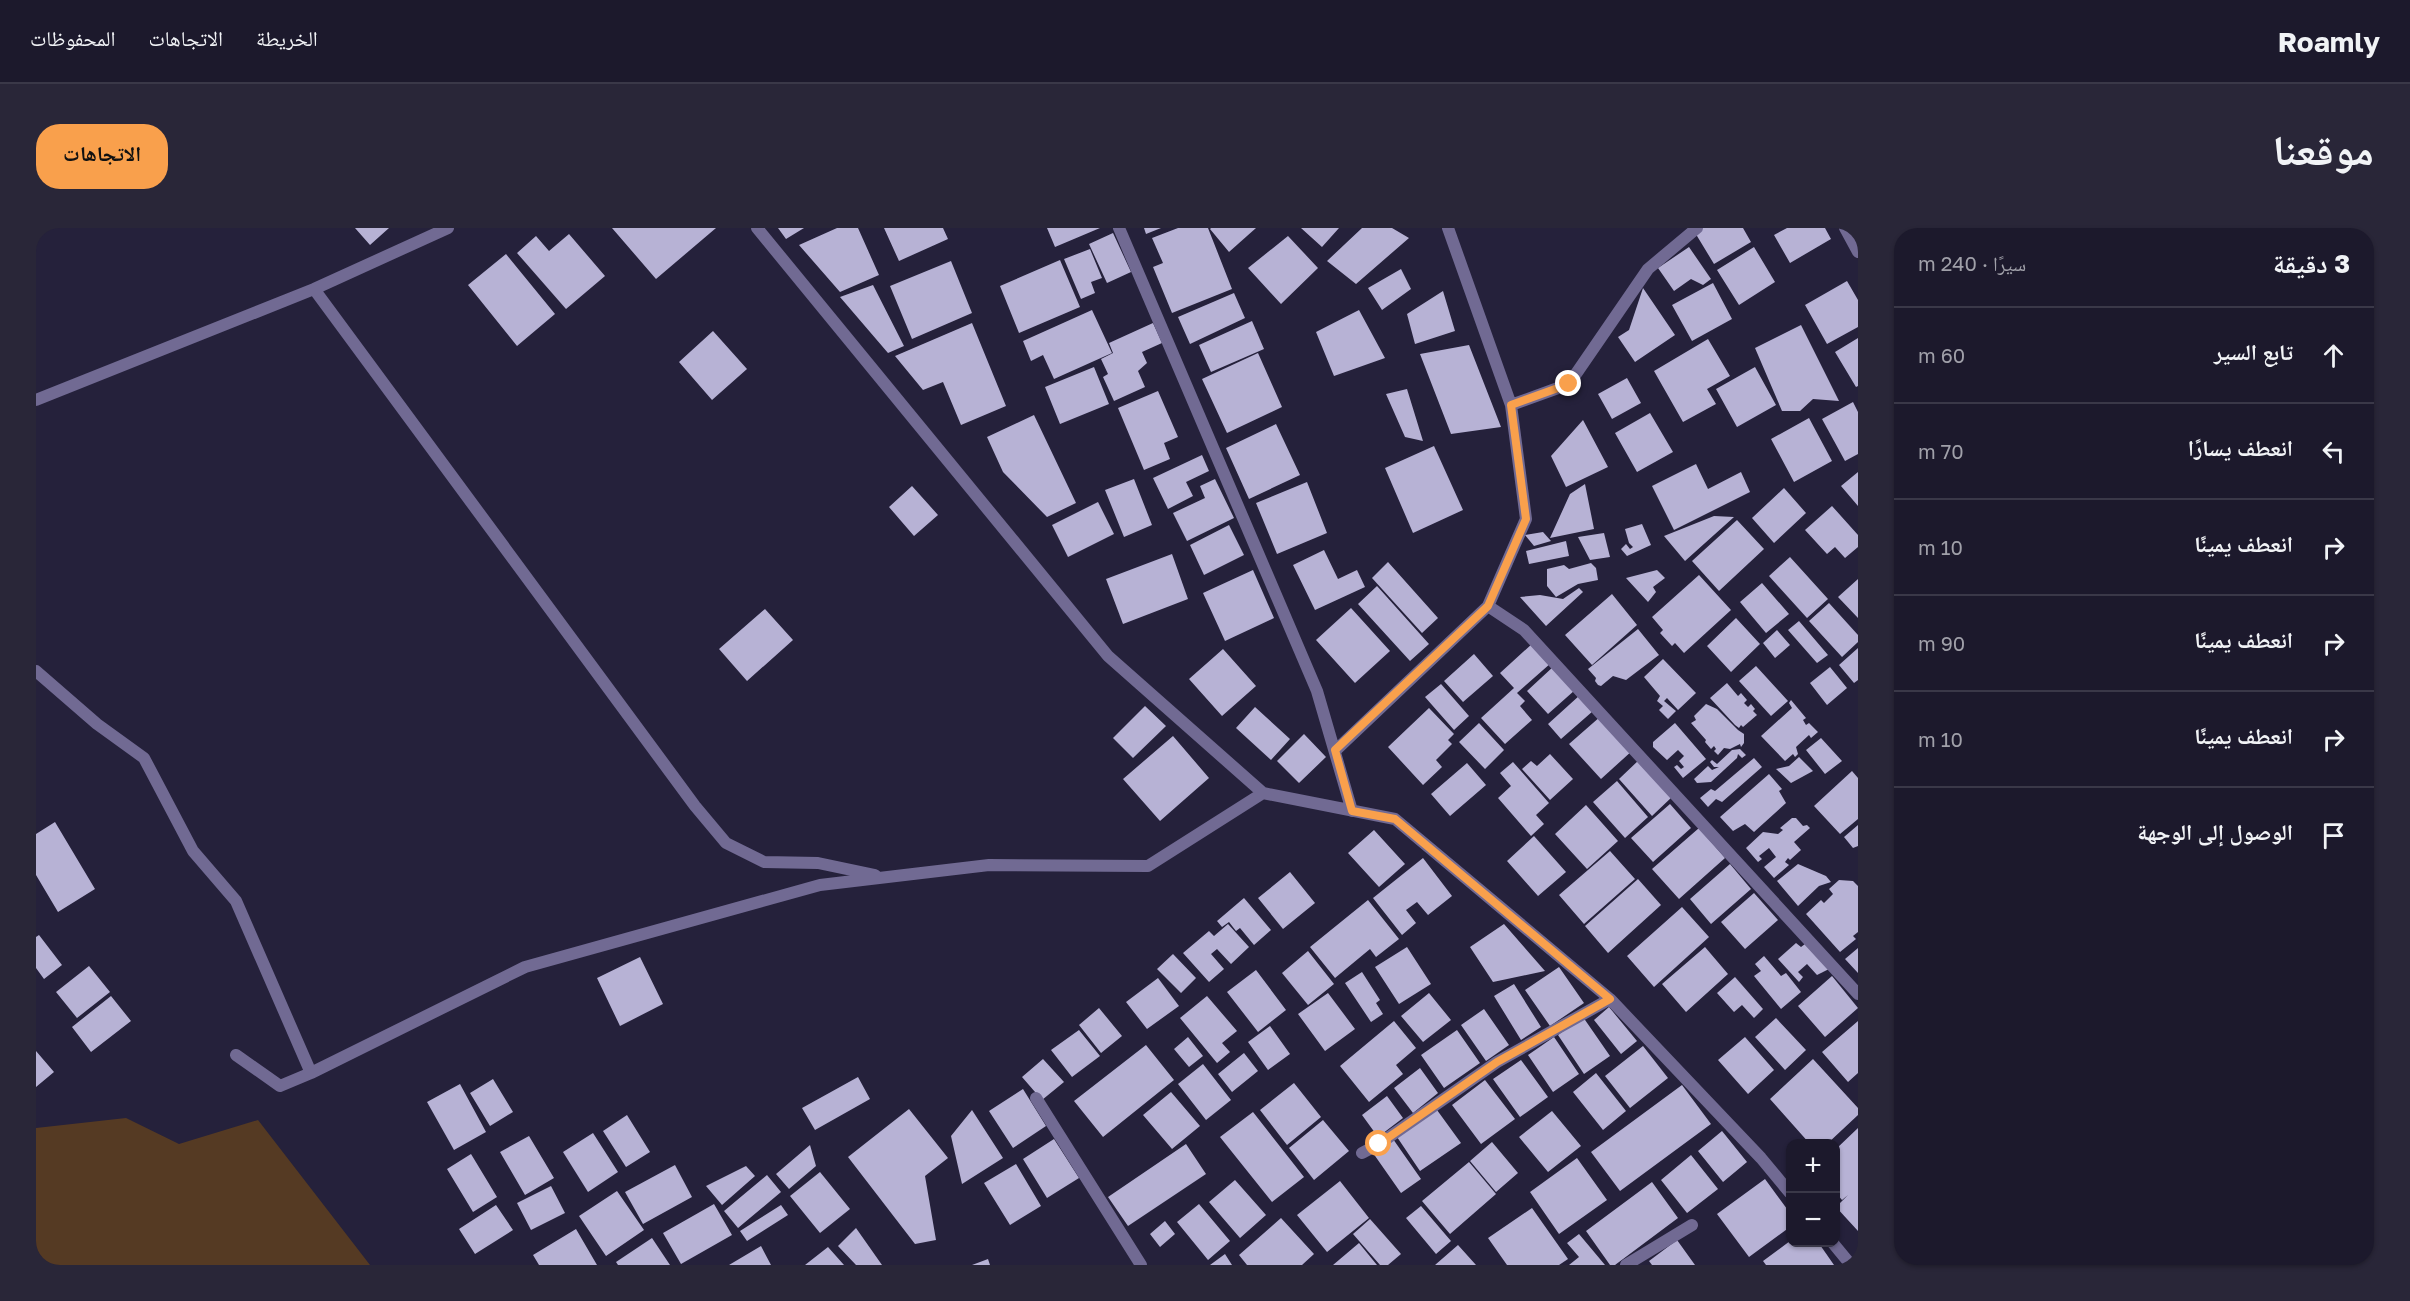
<!DOCTYPE html>
<html lang="ar">
<head>
<meta charset="utf-8">
<style>
  :root { --surface:#1c192c; --page:#292638; --text:#f1f3f6; --muted:#a0a0a9; --line:#3a3848; --accent:#f9a04c }
  body { margin:0; font-family:"Golos Text","Noto Naskh Arabic",sans-serif; background:var(--page); color:var(--text); direction:rtl }
  .controls { position:absolute; right:18px; bottom:18px; display:grid; overflow:hidden; border-radius:12px; box-shadow:0 2px 4px #0004 }
  .controls button { width:54px; height:54px; display:grid; place-items:center; padding:0; border:0; border-bottom:2px solid var(--line); background:var(--surface); color:var(--text); font:30px sans-serif }
  .stop { position:absolute; width:18px; height:18px; margin:-14px; border:4px solid #f9a04c; border-radius:50%; background:#fff }
  .stop.end { background:#f9a04c; border-color:#fff; box-shadow:0 2px 6px #0008 }
  .list { margin:0; padding:0; list-style:none }
  h2 { display:flex; justify-content:space-between; align-items:center; height:78px; margin:0; padding:0 24px; font-size:26px }
  h2 small { font-size:20px; font-weight:400; color:var(--muted) }
  .list li { display:grid; grid-template-columns:39px 1fr auto; gap:18px; align-items:center; box-sizing:border-box; height:96px; padding:0 24px; border-top:2px solid var(--line) }
  .list b { display:block; font-size:22px; white-space:nowrap }
  .list em { font-size:20px; font-style:normal; color:var(--muted) }
  .icon { flex:none; width:33px; height:33px; fill:none; stroke:currentColor; stroke-width:2; stroke-linecap:round; stroke-linejoin:round }
  .map { position:relative; flex:none; width:1822px; height:1037px; overflow:hidden; direction:ltr; border-radius:24px }
  header { display:flex; align-items:center; gap:36px; box-sizing:border-box; height:84px; padding:0 30px; background:var(--surface); border-bottom:2px solid var(--line) }
  header strong { font-size:28px }
  nav { display:flex; gap:33px; margin-inline-start:auto; font-size:21px }
  .intro { display:flex; align-items:center; justify-content:space-between; box-sizing:border-box; height:144px; padding:0 36px }
  h1 { margin:0; font-size:42px }
  .button { padding:15px 27px; border-radius:24px; background:var(--accent); color:#111; font-size:21px; font-weight:700 }
  main { display:flex; gap:36px; padding:0 36px }
  aside { flex:1; background:var(--surface); border-radius:24px; box-shadow:0 2px 4px #0004 }
  .map>svg:first-child { display:block }
  .park { fill:#553a23 }
  .building { fill:#b7b2d5 }
  .lines { fill:none; stroke-linecap:round; stroke-linejoin:round }
  .minor { stroke:#716a93; stroke-width:12 }
  .route { stroke:#f9a04c; stroke-width:8 }
</style>
</head>
<body>
<header>
<strong>Roamly</strong>
<nav><a>الخريطة</a><a>الاتجاهات</a><a>المحفوظات</a></nav>
</header>
<div class="intro"><h1>موقعنا</h1><a class="button">الاتجاهات</a></div>
<main>
<aside>
<h2>3 دقيقة<small>سيرًا · 240 m</small></h2>
<ul class="list">
<li><svg class="icon" aria-label="ahead" viewBox="0 0 24 24"><path d="M12 20V5M6 11l6-6 6 6"/></svg><div><b>تابع السير</b></div><em>60 m</em></li>
<li><svg class="icon" aria-label="left" viewBox="0 0 24 24"><path d="M17 20v-9H6M10 6l-5 5 5 5"/></svg><div><b>انعطف يسارًا</b></div><em>70 m</em></li>
<li><svg class="icon" aria-label="right" viewBox="0 0 24 24"><path d="M7 20v-9h11M14 6l5 5-5 5"/></svg><div><b>انعطف يمينًا</b></div><em>10 m</em></li>
<li><svg class="icon" aria-label="right" viewBox="0 0 24 24"><path d="M7 20v-9h11M14 6l5 5-5 5"/></svg><div><b>انعطف يمينًا</b></div><em>90 m</em></li>
<li><svg class="icon" aria-label="right" viewBox="0 0 24 24"><path d="M7 20v-9h11M14 6l5 5-5 5"/></svg><div><b>انعطف يمينًا</b></div><em>10 m</em></li>
<li><svg class="icon" aria-label="arrive" viewBox="0 0 24 24"><path d="M6 21V4h12l-3 4 3 4H6"/></svg><div><b>الوصول إلى الوجهة</b></div></li>
</ul>
</aside>
<div class="map">
<svg width="1822" height="1037" viewBox="0 0 1822 1037">
  <rect width="100%" height="100%" fill="#25213b"/>
  <path class="park" d="M90,890l53,26 79,-24 112,145h-334v-137z"/>
  <path class="building" d="M319,0h34l-19,17z
    M576,0h104l-60,51z
    M742,0h26l-18,11z
    M801,0h21l21,47 -39,17 -41,-47z
    M848,0h59l5,11 -49,22z
    M1011,0h53l-45,19z
    M1108,0h17l-15,6z
    M1142,0h30l24,61 -60,24 -19,-46 10,-4 -11,-25z
    M1175,0h45l-27,24 -19,-23z
    M1265,0h38l-17,19z
    M1326,0h30l17,10 -53,46 -29,-23z
    M1664,0h43l8,14 -37,22 -20,-33z
    M1751,0h38l6,11 -41,24 -16,-28z
    M1077,5l18,39 -24,11 -18,-39z
    M533,6l36,42 -39,33 -49,-56 19,-17 13,15z
    M1252,8l30,32 -37,36 -33,-36z
    M1653,19l22,32 -8,6 -12,-6 -17,12 -16,-23z
    M1718,19l21,35 -36,23 -22,-35z
    M1054,21l12,29 -11,4 4,11 -14,6 -17,-40z
    M470,26l49,60 -38,32 -49,-61z
    M1024,32l20,47 -61,26 -19,-47z
    M915,33l21,52 -60,26 -22,-53z
    M1365,41l10,20 -29,21 -14,-22z
    M1811,53l11,19v27l-31,17 -22,-39z
    M1677,55l19,36 -40,22 -20,-36z
    M837,57l31,61 -16,7 -48,-56z
    M1607,60l32,47 -40,27 -17,-25 11,-7z
    M1407,63l12,40 -40,13 -8,-30z
    M1198,65l11,25 -55,26 -12,-27z
    M1056,82l20,43 -58,26 -11,-24 -12,6 -8,-20z
    M1323,82l26,48 -51,18 -18,-44z
    M1216,93l12,28 -53,23 -12,-27z
    M936,95l34,83 -45,19 -18,-43 -20,8 -28,-34z
    M1117,95l9,20 -20,9 5,11 -9,8 7,16 -31,14 -11,-24 5,-3 -7,-15 12,-6 -4,-10z
    M1765,97l38,76 -26,-2 -13,12h-18l-27,-63z
    M677,103l34,38 -35,31 -33,-38z
    M1822,110v48l-2,1 -21,-35z
    M1672,111l22,37 -23,13 9,15 -33,18 -29,-51z
    M1433,117l32,82 -50,7 -31,-80z
    M1222,125l24,54 -55,26 -25,-54z
    M1058,139l15,37 -49,20 -15,-37z
    M1719,139l21,38 -39,22 -21,-38z
    M1591,150l14,25 -29,16 -14,-25z
    M1371,161l16,52 -18,-4 -19,-43z
    M1122,163l20,46 -14,6 6,16 -26,11 -26,-62z
    M1817,174l5,10v42l-13,7 -23,-42z
    M1614,185l23,39 -36,20 -22,-39z
    M998,187l42,88 -29,14 -44,-45 -16,-35z
    M1773,190l23,43 -38,21 -23,-43z
    M1547,192l25,47 -42,20 -15,-31z
    M1240,196l24,51 -51,24 -23,-51z
    M1398,218l29,64 -50,23 -28,-65z
    M1166,227l7,16 -23,11 7,14 -25,13 -15,-31z
    M1660,236l12,25 33,-17 9,20 -76,38 -22,-44z
    M1822,244v34l-17,-20z
    M1098,251l18,46 -28,12 -19,-47z
    M1179,251l19,39 -47,23 -14,-28 32,-15 -5,-12z
    M1271,254l20,51 -50,21 -21,-51z
    M1549,256l9,45 -44,9 20,-44z
    M876,258l26,29 -24,21 -25,-29z
    M1748,260l22,25 -32,30 -22,-25z
    M1062,274l16,32 -46,23 -16,-32z
    M1796,278l26,29v12l-13,11 -10,-11 -8,7 -22,-24z
    M1678,288l20,1 -49,44 -21,-25z
    M1701,292l27,29 -45,42 -27,-30z
    M1606,296l9,21 -24,11 -6,-7 5,-5 4,5 3,-2 -4,-4 -4,-14z
    M1193,297l15,30 -40,20 -14,-30z
    M1507,304l8,9 -17,5 -9,-11z
    M1568,305l6,24 -20,3 -12,-23z
    M1530,313l3,15 -40,8 -3,-13z
    M1288,322l14,29 19,-9 8,17 -50,23 -22,-45z
    M1136,326l16,45 -65,25 -17,-45z
    M1754,329l38,42 -21,19 -38,-42z
    M1352,334l50,56 -16,15 -50,-55z
    M1555,335l5,5 2,12 -20,4 -22,13 -9,-11v-17l17,-4 5,4z
    M1217,342l21,48 -49,23 -22,-48z
    M1621,342l8,8 -12,9 3,5 -8,10 -22,-24z
    M1663,347l32,35 -47,43 -9,-10 -3,3 -12,-13 3,-3 -11,-13z
    M1822,351v39l-20,-21z
    M1726,355l27,31 -23,19 -26,-31z
    M1341,358l52,58 -19,17 -52,-57z
    M1543,360l4,4 -37,34 -26,-29 20,-2 23,4z
    M1576,366l25,31 -45,40 -27,-30z
    M1793,375l29,32v7l-16,15 -33,-36z
    M1315,380l39,43 -35,32 -39,-43z
    M729,381l28,31 -46,41 -28,-32z
    M1700,390l24,26 -29,28 -24,-26z
    M1763,393l29,34 -11,8 -29,-33z
    M1602,401l21,26 -33,25 -13,-4 -12,10 -3,-1 -3,-4 1,-3 -8,-9z
    M1741,402l13,15 -15,13 -12,-15z
    M1497,415l18,20 -34,30 8,8 -5,5 12,14 -27,24 -24,-26 33,-30 -14,-15z
    M1822,420v32l-4,3 -15,-18z
    M1187,421l33,37 -34,30 -33,-37z
    M1438,426l19,22 -30,26 -19,-21z
    M1627,431l33,34 -18,17 -11,-12 -3,3 12,10 -8,8 -9,-9 4,-4 -6,-5 3,-5 -16,-19z
    M1518,438l21,24 -27,24 -21,-23z
    M1720,438l32,35 -17,15 -32,-35z
    M1794,439l17,21 -20,17 -17,-22z
    M1691,455l11,13 3,-3 6,7 -3,3 4,4 3,-3 4,5 -2,2 4,4 -14,12 -2,-2 -2,3 -4,-3 -25,-27z
    M1405,456l28,32 -15,14 -29,-33z
    M1544,467l13,16 -32,28 -13,-15z
    M1755,472l15,18 -3,2 3,5 3,-2 9,9 -7,6 -2,-3 -13,12 2,7 -3,3 -2,-3 -8,7 -24,-25 31,-28 -3,-5z
    M1670,476l11,5 21,21 6,4v9l-3,4 -1,-3 -10,5 -6,-1 -6,7 -4,-4 2,-2 -2,-3 -3,3 -6,-7 1,-2 -15,-17 5,-3 -2,-4z
    M1109,478l21,20 -33,32 -20,-20z
    M1219,479l35,32 -19,21 -35,-32z
    M1393,480l25,26 -6,6 4,4 -16,16 6,7 -19,18 -35,-38z
    M1565,488l32,34 -32,29 -32,-35z
    M1443,495l25,27 -19,19 -26,-27z
    M1639,495l31,36 -23,19 -9,-11 3,-2 4,4 3,-2 -5,-6 5,-5 -6,-6 -11,10 -14,-13v-5z
    M1268,506l22,23 -27,26 -22,-22z
    M1137,508l36,42 -49,43 -37,-42z
    M1785,510l21,23 -17,13 -19,-24z
    M1704,521l6,6 -4,3 -4,-4 -1,4 -26,24 -14,1 -3,-4 14,-13 4,4 7,-3h-5l-4,-5 2,-2 5,4 15,-14z
    M1514,526l23,25 -23,21 -28,-31 9,-8 6,5z
    M1763,529l14,14 -22,12 -15,-14 13,-3z
    M1718,530l8,9 -40,35 -6,-3 -8,8 -8,-9 11,-9 4,2z
    M1604,531l33,37 -21,20 -33,-37z
    M1477,534l36,41 -13,12 8,9 -13,12 -33,-38 13,-12 -11,-13z
    M1431,535l19,22 -36,31 -19,-22z
    M1816,543l6,7v41l-18,15 -26,-28z
    M1733,546l13,15 -3,2 7,12 -32,29 -9,-8 -12,7 -13,-14z
    M1581,553l31,36 -23,21 -32,-36z
    M1634,576l21,24 -38,34 -22,-24z
    M1550,577l32,36 -31,28 -32,-35z
    M1756,590h4l7,8 4,-1 3,3 -16,14 7,8 -11,10 -2,-2 -3,4 4,3 -15,13 -10,-11 12,-10 -7,-9 -10,8 3,3 -4,3 -12,-14 17,-16 15,2 5,-4 -3,-2z
    M19,594l40,67 -37,23 -22,-37v-41z
    M1822,597v21l-5,2 -9,-11z
    M1663,600l26,30 -46,41 -27,-30z
    M1338,602l31,34 -26,23 -31,-34z
    M1498,608l32,36 -28,24 -31,-35z
    M1574,623l25,28 -51,45 -25,-29z
    M1387,630l29,38 -24,19 -11,-13 -11,8 10,13 -14,12 -29,-37z
    M1694,636l21,25 -40,35 -21,-25z
    M1762,636l28,12 5,6 -12,4 -21,20 -21,-25z
    M1254,644l25,31 -32,26 -25,-31z
    M1602,651l23,26 -53,48 -23,-27z
    M1803,652l14,1 5,5v46l-5,4 3,3 -16,13 -34,-38 15,-14 3,3 9,-9 -4,-5z
    M1718,665l24,27 -33,29 -24,-27z
    M1208,670l27,32 -17,15 -14,-17 -4,3 -7,-9 -7,5 -5,-6z
    M1332,672l31,39 -23,18 -6,-8 -35,29 -25,-31z
    M1646,679l27,30 -55,50 -27,-31z
    M1192,696l21,23 -18,17 -14,-15 -6,5 13,15 -15,13 -26,-29 26,-22 5,5z
    M1468,696l41,47 -52,11 -23,-35z
    M3,707l23,30 -18,14 -8,-11v-31z
    M1760,715l5,4 4,-3 24,25 -12,6 -10,-11 -9,8 5,5 -4,5 -21,-23z
    M1371,719l24,37 -32,20 -24,-37z
    M1669,719l23,27 -42,38 -24,-28z
    M1822,720v25l-13,-14z
    M1272,723l26,33 -26,21 -26,-32z
    M1137,726l23,24 -15,15 -24,-24z
    M1728,728l17,20 5,-3 15,19 -20,17 -27,-33 7,-5 -6,-7z
    M604,729l23,47 -43,22 -23,-48z
    M53,738l21,26 -33,26 -21,-26z
    M1523,739l25,36 -34,23 -25,-36z
    M1220,742l30,40 -28,22 -31,-40z
    M1326,744l18,28 -4,3 7,11 -12,8 -26,-39z
    M1796,748l26,32 -33,29 -27,-31z
    M1699,749l28,32 -9,9 -12,-13 -8,7 -17,-19z
    M1122,750l21,28 -32,23 -21,-27z
    M1478,756l27,43 -20,13 -27,-44z
    M1292,765l27,36 -30,22 -27,-37z
    M1393,765l22,27 -28,22 -22,-26z
    M75,768l20,25 -40,31 -19,-25z
    M1171,768l30,35 -15,12 8,9 -13,11 -37,-45z
    M1573,779l28,34 -16,13 -27,-34z
    M1063,780l23,28 -21,17 -22,-28z
    M1448,781l25,36 -23,16 -25,-36z
    M1547,789l27,39 -26,18 -26,-39z
    M1740,790l30,32 -21,20 -30,-33z
    M1358,793l22,27 -20,17 7,9 -34,28 -29,-36z
    M1822,793v52l-10,9 -26,-30z
    M1234,798l20,28 -22,16 -20,-28z
    M1043,802l21,26 -28,21 -21,-27z
    M1421,802l23,33 -36,25 -23,-33z
    M1152,809l15,19 -14,11 -15,-18z
    M1518,809l25,37 -26,18 -25,-37z
    M1709,809l29,33 -26,24 -30,-34z
    M1110,817l28,35 -71,57 -29,-36z
    M1607,818l25,32 -38,30 -25,-32z
    M0,823l18,21 -18,15z
    M1208,825l14,18 -26,21 -14,-18z
    M1007,831l21,23 -22,18 -20,-23z
    M1777,831l45,49v7l-31,29h-17l-40,-45z
    M1485,832l27,37 -28,20 -27,-38z
    M1167,836l28,36 -25,20 -28,-36z
    M1384,840l18,25 -25,20 -19,-25z
    M1560,845l30,38 -23,19 -30,-38z
    M822,849l12,22 -55,31 -13,-22z
    M457,851l20,33 -23,14 -20,-33z
    M1449,852l30,39 -34,25 -29,-39z
    M1258,855l27,34 -34,28 -27,-35z
    M424,856l26,48 -32,18 -27,-48z
    M1646,857l29,39 -91,67 -29,-39z
    M987,861l23,37 -33,22 -24,-37z
    M1135,864l29,34 -28,23 -29,-34z
    M1351,868l16,22 -25,19 -16,-22z
    M873,881l39,49 -23,18 11,64 -21,4 -67,-87z
    M936,882l31,48 -41,26 -11,-48z
    M1401,882l24,33 -41,28 -23,-34z
    M1516,883l29,35 -33,26 -29,-35z
    M1217,884l51,65 -32,25 -52,-65z
    M591,887l23,37 -24,15 -23,-36z
    M1287,892l26,31 -35,29 -25,-32z
    M1822,900v103l-22,-24 12,-12 -6,5 -6,-7v-44z
    M1686,903l25,31 -24,20 -25,-31z
    M557,905l25,39 -30,20 -25,-40z
    M493,908l25,42 -29,17 -25,-43z
    M1018,911l25,39 -32,20 -24,-39z
    M1357,911l28,40 -20,14 -28,-40z
    M1456,914l26,31 -22,19 -26,-31z
    M1150,916l20,30 -78,52 -20,-29z
    M774,917l6,21 -27,23 -13,-15z
    M435,926l26,43 -24,15 -26,-43z
    M1655,927l27,34 -31,24 -26,-33z
    M1541,930l30,42 -48,34 -29,-42z
    M1433,934l27,32 -46,40 -28,-33z
    M980,936l25,42 -31,19 -26,-42z
    M639,937l17,32 -49,27 -18,-32z
    M710,938l9,10 -33,29 -16,-19z
    M784,944l30,37 -30,24 -30,-37z
    M731,947l14,17 -43,36 -14,-17z
    M1729,951l25,34v14l-41,30 -32,-43z
    M1199,952l31,35 -26,23 -31,-36z
    M1304,953l29,37 -42,34 -30,-37z
    M1616,954l26,36 -63,47h-5l-24,-34z
    M515,958l14,27 -34,17 -14,-27z
    M581,963l27,39 -38,26 -27,-40z
    M678,976l18,31 -51,29 -18,-31z
    M1163,976l31,37 -22,19 -31,-38z
    M460,977l17,25 -38,24 -16,-25z
    M745,977l7,10 -41,26 -7,-10z
    M1385,978l30,35 -15,13 -30,-36z
    M1496,980l36,51 -9,6h-52l-19,-27z
    M1245,990l33,36 -12,11h-55l-8,-10z
    M1334,991l31,35 -13,11h-8l-27,-31z
    M1129,993l10,13 -15,13 -10,-13z
    M820,1000l26,37h-26l-18,-19z
    M540,1001l21,36h-58l-6,-10z
    M1543,1006l26,31h-36l10,-8 -12,-14z
    M616,1010l18,27h-52l-2,-3z
    M1641,1012l18,25h-43l-3,-4z
    M1754,1013v1h28l16,23h-68l-3,-4z
    M1323,1015l18,22h-44z
    M1422,1017l18,20h-41z
    M725,1018l10,19h-42z
    M792,1019l16,18h-39z
    M1189,1026l7,11h-22z
    M952,1031l2,6h-18z"/>
  <g class="lines">
    <path class="minor" d="M721,0l351,428 155,137 132,26 215,180 151,159 29,35
      M1083,0l198,463 35,120
      M1809,0l13,24
      M278,61l381,517 31,37 38,19 54,1 57,12
      M0,172l278,-111 134,-61
      M1475,177l58,-21 79,-115 49,-41
      M1452,378l36,24 334,364
      M0,443l61,53 47,34 49,93 43,50 75,172
      M1299,523l153,-145 38,-87 -15,-114 -63,-177
      M200,827l44,31 31,-13 214,-106 295,-82 169,-20 159,1 115,-73
      M1000,870l105,167
      M1326,925l17,-9 118,-82 113,-63
      M1796,1014l19,23
      M1590,1037l66,-40"/>
  </g>
  <g class="lines">
    <path class="route" d="M1343,916l118,-82 113,-63 -215,-180 -43,-8 -17,-61 153,-144 38,-87 -15,-114 58,-21"/>
  </g>
</svg>
<div class="controls">
<button>+</button>
<button>−</button>
</div>
<div class="stop" style="left:1343px;top:916px"></div>
<div class="stop end" style="left:1533px;top:156px"></div>
</div>
</main>
</body>
</html>
